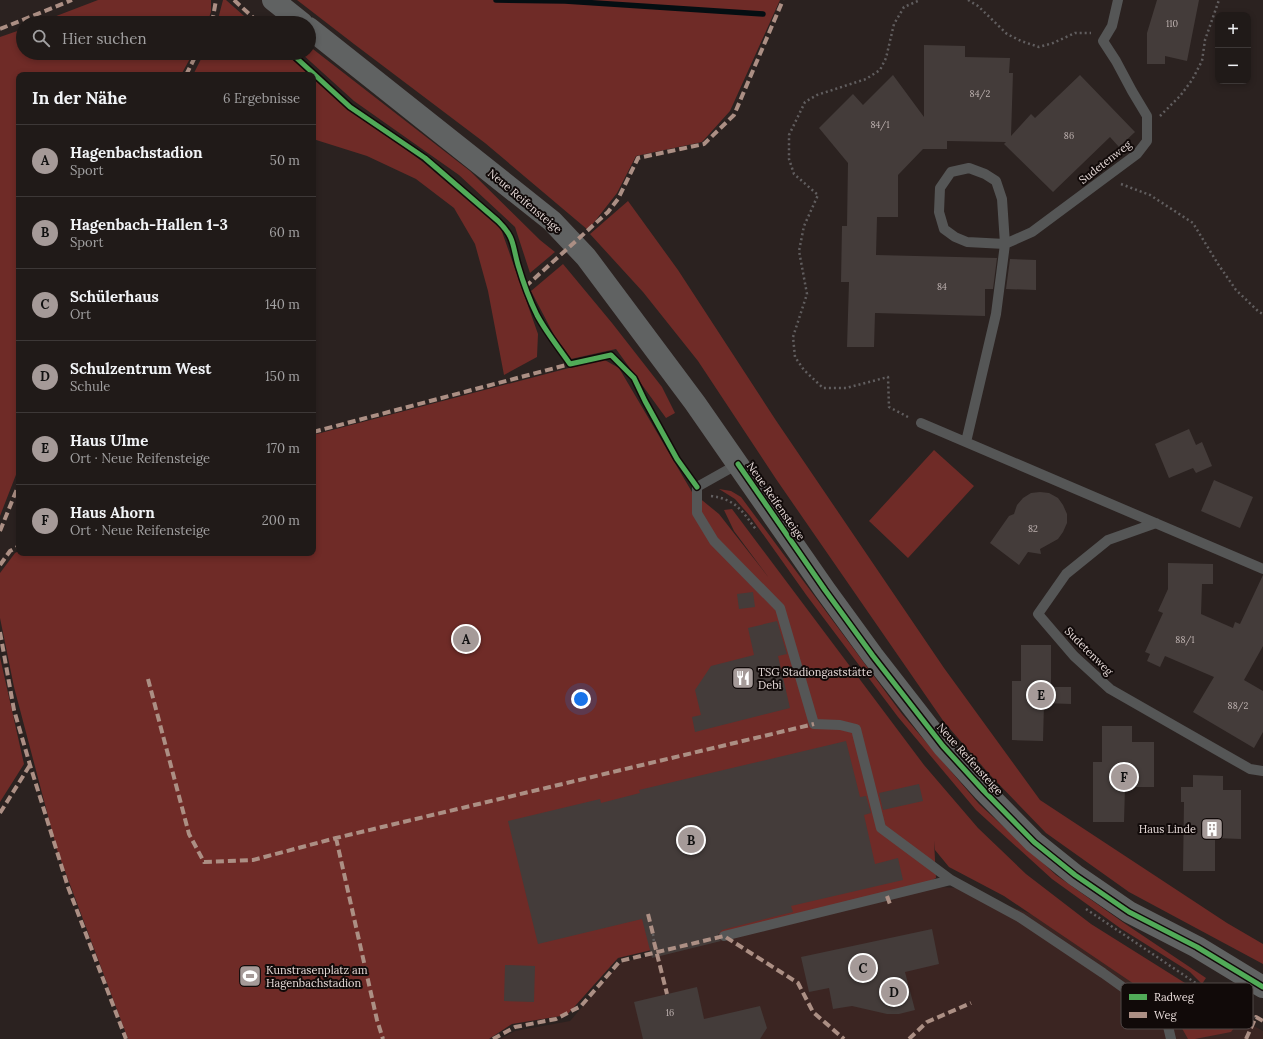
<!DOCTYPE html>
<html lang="de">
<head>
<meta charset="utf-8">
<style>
  :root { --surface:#201a18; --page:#282321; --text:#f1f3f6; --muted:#a2a1a2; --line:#3d3837; --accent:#a59a98 }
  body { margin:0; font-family:Lora,serif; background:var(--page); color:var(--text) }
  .controls { position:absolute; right:12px; top:12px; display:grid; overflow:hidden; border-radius:8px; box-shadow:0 2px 6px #0003 }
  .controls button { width:36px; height:36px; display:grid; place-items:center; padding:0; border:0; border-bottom:1px solid var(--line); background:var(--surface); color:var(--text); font:20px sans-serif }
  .you { position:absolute; left:581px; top:699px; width:14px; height:14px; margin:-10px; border:3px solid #fff; border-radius:50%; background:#1a73e8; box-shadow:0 0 0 6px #1a73e833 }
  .badge { display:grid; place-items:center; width:26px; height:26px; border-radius:50%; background:var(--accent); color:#111; font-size:13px; font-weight:700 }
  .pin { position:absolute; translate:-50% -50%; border:2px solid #fff; box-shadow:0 1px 4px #0006 }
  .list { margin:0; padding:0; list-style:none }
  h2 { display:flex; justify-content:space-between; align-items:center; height:52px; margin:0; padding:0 16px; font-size:17px }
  h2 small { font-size:13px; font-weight:400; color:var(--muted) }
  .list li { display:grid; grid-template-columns:26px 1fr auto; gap:12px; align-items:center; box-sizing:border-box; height:72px; padding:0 16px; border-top:1px solid var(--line) }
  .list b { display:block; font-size:15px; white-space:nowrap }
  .list p { margin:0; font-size:13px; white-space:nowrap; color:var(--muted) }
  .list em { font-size:13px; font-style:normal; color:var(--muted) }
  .icon { flex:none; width:22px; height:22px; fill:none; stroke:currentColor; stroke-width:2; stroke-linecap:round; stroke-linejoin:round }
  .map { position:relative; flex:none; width:1263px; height:1039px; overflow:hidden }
  .search { position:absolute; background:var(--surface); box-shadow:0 2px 6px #0003; left:16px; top:16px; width:300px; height:44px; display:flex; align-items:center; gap:10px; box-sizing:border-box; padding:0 14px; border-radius:22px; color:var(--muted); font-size:15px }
  .panel { position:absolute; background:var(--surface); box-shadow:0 2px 6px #0003; left:16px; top:72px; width:300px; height:484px; border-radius:8px }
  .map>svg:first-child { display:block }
  .built { fill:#3b2522 }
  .green { fill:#6f2b27 }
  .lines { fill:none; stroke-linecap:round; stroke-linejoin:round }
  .stream { stroke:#050e12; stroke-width:5.5 }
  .building { fill:#443c3a }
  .path { stroke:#615e5f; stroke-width:2.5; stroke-dasharray:2 3; stroke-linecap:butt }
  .lane { stroke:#555656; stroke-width:10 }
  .secondary { stroke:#606262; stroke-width:22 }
  .quiet { stroke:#ac8f84; stroke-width:4; stroke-dasharray:8 4; stroke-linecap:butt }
  .cycleway-casing { stroke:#110a09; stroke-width:8 }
  .cycleway { stroke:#51ab58; stroke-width:5 }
  .labels { text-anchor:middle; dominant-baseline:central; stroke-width:4; stroke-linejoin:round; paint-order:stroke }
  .number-label { font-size:9px; fill:#beb2b0 }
  .street-label { font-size:11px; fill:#e6dad8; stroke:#110a09 }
  .poi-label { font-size:11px; fill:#e6dad8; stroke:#110a09; text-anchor:start }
  .key { fill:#110a09; stroke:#514847; stroke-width:1 }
  .key-label { font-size:11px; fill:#e6dad8 }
</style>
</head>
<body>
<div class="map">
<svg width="1263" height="1039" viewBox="0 0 1263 1039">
  <rect width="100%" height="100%" fill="#2b2220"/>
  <path class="built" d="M939,887l21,1 134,49 169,94v8h-763l15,-8 55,-10 50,-58z"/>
  <path class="green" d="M98,0h113v12l-4,11h-169z
    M223,0h3l26,23h-35z
    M297,0h483l-50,111 -28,31 -66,14 -19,37 -29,37 -103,-87 -131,-99z
    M23,29v24h170l-12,22h-162v392l-19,49v-479z
    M309,46l161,125 70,69 15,12 -25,21 -15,-46 -56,-52 -105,-74 -53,-48h8z
    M204,53h82l25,22h-118z
    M313,77l35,30 75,55 78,67 37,105 -1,23 -33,18 -16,-84 -13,-47 -21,-36 -38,-29 -49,-23 -54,-17z
    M628,201l50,69 97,149 169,249 96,132 187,123 36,21v20l-134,-72 -83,-59 -56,-58 -46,-53 -168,-243 -78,-118 -55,-69 -53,-58z
    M563,264l49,59 50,64 13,26 -9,5 -50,-69 -45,10 -17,-24 -23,-44z
    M603,359l16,9 73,124 27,22 50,64 -35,-47 -10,-21 8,-1 192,256 54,63 48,46 65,50 94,59 58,33 -12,16 -36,7h-7l-17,-30 -167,-113 -55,-29 -14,-17 -1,-9 2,37 -15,8 -303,72 -51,57 -55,9 -23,15h-361l-71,-189 -43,-163 -14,-69v-45l15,-20 4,-2v2h294v-118z
    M934,450l40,36 -66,72 -39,-37z
    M719,489l12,2 10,6 161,217 77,90 77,71 68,48 82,55 -4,6 -12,-12 -70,-44 -68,-49 -76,-69 -78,-93 -91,-121 -57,-80 -15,-17z
    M0,657l24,107 -24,38z"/>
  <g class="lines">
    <path class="stream" d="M496,0l69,1 198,13"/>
  </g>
  <path class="building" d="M1157,0h42l-12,61 -22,-5v8h-18v-31z
    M924,45l41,1v11l45,1 -1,15h4l-2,63 20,-22 4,4 45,-43 55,57 -16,15 -9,-10 -57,55 -49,-48 2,-2 -59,-1v8h-24l-25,26v42h-21l-1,38 121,3 -4,31h-8v27l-110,-3 -1,34h-27l2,-65h-8l1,-56h5l1,-63 -29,-35 34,-34 10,11 30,-30 31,42z
    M1010,259l26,1v30l-30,-1z
    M1189,429l7,16 6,-3 10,24 -16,7 -3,-5 -24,10 -14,-34z
    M1214,480l39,17 -13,31 -39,-17z
    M1040,492l9,1 9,5 5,7 4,9v9l-4,9 -5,7 -18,10 1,5 -13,-2 -9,13 -29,-22 19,-27 5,-2 3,-9 6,-7 8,-5z
    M1168,563l45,1v20h-11l-1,30 32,14 2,-6 5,2 23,-49v71l-19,34 19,11v41l-9,16 -61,-36 21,-35 -49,-21 -5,11 -13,-6 3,-7 -5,-2 18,-39 -5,-2 10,-22z
    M753,592l2,15 -16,2 -2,-15z
    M777,621l10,33 -9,2 12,52 -95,24 -3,-15 9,-2 -6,-25 16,-24 43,-11 -6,-27z
    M1021,645h30v42h20v17l-27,-1 -1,38 -31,-1v-59h9z
    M1102,726h30v16h22v45h-29l-1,35h-31v-60h9z
    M846,741l14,56 6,-1 5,17 -7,2 11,49 23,-6 5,22 -112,26 2,6 -71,18 -4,5v3l3,3 -69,17 -10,-39 -104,25 -30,-123 92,-22 1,4 39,-10 -1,-3z
    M1193,775l30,1v14h18v49l-26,-1v33h-32l1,-69h-3v-15h12z
    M919,784l4,17 -40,9 -4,-17z
    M932,929l7,35 -34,8 10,38 -16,4h-12l-35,-8 -19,3 -4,-21 -20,4 -8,-35z
    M505,965l30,1 -1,36 -30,-1z
    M697,987l7,32 56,-13 7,22 -7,11h-117l-9,-37z"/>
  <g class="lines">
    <path class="path" d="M968,0l10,6 29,28 14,7 18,6 14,-4 22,-10h16
      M1160,116l20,-20 12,-16 10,-19 3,-21 14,-40
      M1121,184l29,11 43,28 25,41 18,26 23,22 4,2
      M908,417l-19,-10 -1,-30 -42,11h-23l-19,-18 -9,-13 -2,-20 14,-43 -8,-43 5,-25 14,-31 -24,-21 -5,-15v-24l16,-33 12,-7 49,-16 14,-9 6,-12 8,-34 10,-17 16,-7
      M711,496c25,3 32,16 46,35
      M1086,909l114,77 56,31
      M653,934l1,8"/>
    <path class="lane" d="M921,423l342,146
      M966,442l30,-128 9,-70 -3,-45 -6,-18 -11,-7 -16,-6 -18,4 -11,16 -1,24 5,17 11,8 12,5 38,2 27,-12 105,-78 10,-13v-25l-15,-25 -16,-30 -13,-20 9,-15 6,-26
      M738,464l-41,23v26l17,28 66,67 34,116 26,1 16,4 25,99 70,52 70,38 82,55 63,45 5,21
      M1156,523l-48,17 -42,34 -28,40 36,42 36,33 140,80 13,2
      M724,936l227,-56"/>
    <path class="secondary" d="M273,0l29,23
      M309,28l243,193 34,36 109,146 130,187 48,66 70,90 41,45 50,51 41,33 54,37 68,35 66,40"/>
    <path class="quiet" d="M234,0l25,23
      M212,23l4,-23
      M0,29l72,-29
      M186,75l11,-22
      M525,287l83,-75 10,-13 20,-41 66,-14 30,-29 49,-115
      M313,432l257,-68
      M0,531l19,-47
      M0,565l10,-14 9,-5
      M0,632l14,78 16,55 38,122 58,152
      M148,679l41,155 15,28 49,-2 83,-22 478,-114
      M0,813l30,-48
      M336,838l41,182 6,19
      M887,896l4,11
      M648,914l5,20
      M654,942l13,52
      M493,1039l22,-12 41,-8 25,-13 39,-45 104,-25 74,47 15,29 31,27
      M909,1039l18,-17 44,-19
      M1246,1039l10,-22 7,4"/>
    <g class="cycleway-casing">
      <path id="cycleway" d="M291,53l59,54 75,51 73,63c17,17 14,23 20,44 5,17 11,34 19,50 9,17 22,33 33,49l41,-9 23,23 11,23 32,58 20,28
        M738,464l87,126 48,66 70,90 41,45 50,51 41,33 54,37 68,35 66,40"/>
    </g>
    <use href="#cycleway" class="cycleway"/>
  </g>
  <defs>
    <g id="restaurant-square" transform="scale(1.15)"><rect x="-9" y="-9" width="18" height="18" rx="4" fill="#a59a98" stroke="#110a09"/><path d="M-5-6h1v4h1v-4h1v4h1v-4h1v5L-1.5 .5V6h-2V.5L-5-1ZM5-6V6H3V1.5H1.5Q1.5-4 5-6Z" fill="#fff"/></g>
    <g id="building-square" transform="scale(1.15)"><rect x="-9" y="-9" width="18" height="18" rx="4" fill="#a59a98" stroke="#110a09"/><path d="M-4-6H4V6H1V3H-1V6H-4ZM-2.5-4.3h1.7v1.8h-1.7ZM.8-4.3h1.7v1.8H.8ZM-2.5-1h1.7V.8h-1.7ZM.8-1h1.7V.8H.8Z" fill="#fff"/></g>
    <g id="stadium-square" transform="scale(1.15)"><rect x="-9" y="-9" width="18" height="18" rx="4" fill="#a59a98" stroke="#110a09"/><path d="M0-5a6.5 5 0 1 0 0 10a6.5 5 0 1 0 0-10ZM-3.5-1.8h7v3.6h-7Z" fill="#fff"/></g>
  </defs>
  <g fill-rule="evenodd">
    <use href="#restaurant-square" x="743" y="678"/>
    <use href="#building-square" x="1212" y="829"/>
    <use href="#stadium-square" x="250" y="976"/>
  </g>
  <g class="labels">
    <g class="number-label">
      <text x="1172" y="23">110</text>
      <text x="980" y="93">84/2</text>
      <text x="880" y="124">84/1</text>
      <text x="1069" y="135">86</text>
      <text x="942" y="286">84</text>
      <text x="1033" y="528">82</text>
      <text x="1185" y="639">88/1</text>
      <text x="1238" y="705">88/2</text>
      <text x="670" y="1012">16</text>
    </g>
    <g class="street-label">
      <text transform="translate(1105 162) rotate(-38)">Sudetenweg</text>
      <text transform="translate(525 201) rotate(40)">Neue Reifensteige</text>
      <text transform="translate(776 501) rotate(55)">Neue Reifensteige</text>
      <text transform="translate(1089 651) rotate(45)">Sudetenweg</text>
      <text transform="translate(970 759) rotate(48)">Neue Reifensteige</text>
    </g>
    <g class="poi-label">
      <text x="758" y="672">TSG Stadiongaststätte<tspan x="758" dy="13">Debi</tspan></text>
      <text x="1196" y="829" text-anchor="end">Haus Linde</text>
      <text x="266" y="970">Kunstrasenplatz am<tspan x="266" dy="13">Hagenbachstadion</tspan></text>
    </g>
  </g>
  <rect x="1121" y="983" width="132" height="46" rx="6" class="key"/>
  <rect x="1129" y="994" width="18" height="6" fill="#51ab58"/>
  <rect x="1129" y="1012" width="18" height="6" fill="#ac8f84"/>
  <g class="key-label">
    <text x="1154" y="1001">Radweg</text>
    <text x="1154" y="1019">Weg</text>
  </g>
</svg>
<div class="controls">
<button>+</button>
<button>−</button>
</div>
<div class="you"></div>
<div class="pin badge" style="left:466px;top:639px">A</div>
<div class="pin badge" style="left:691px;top:840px">B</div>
<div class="pin badge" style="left:863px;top:968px">C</div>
<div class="pin badge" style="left:894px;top:992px">D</div>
<div class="pin badge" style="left:1041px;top:695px">E</div>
<div class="pin badge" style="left:1124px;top:777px">F</div>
<div class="search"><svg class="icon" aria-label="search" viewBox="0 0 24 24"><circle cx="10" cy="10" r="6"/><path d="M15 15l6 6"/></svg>Hier suchen</div>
<section class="panel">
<h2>In der Nähe<small>6 Ergebnisse</small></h2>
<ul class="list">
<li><span class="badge">A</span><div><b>Hagenbachstadion</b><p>Sport</p></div><em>50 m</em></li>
<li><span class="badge">B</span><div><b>Hagenbach-Hallen 1-3</b><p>Sport</p></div><em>60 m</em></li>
<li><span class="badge">C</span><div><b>Schülerhaus</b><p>Ort</p></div><em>140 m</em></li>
<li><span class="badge">D</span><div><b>Schulzentrum West</b><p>Schule</p></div><em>150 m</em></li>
<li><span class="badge">E</span><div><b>Haus Ulme</b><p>Ort · Neue Reifensteige</p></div><em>170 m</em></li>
<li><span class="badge">F</span><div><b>Haus Ahorn</b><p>Ort · Neue Reifensteige</p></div><em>200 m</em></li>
</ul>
</section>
</div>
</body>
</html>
